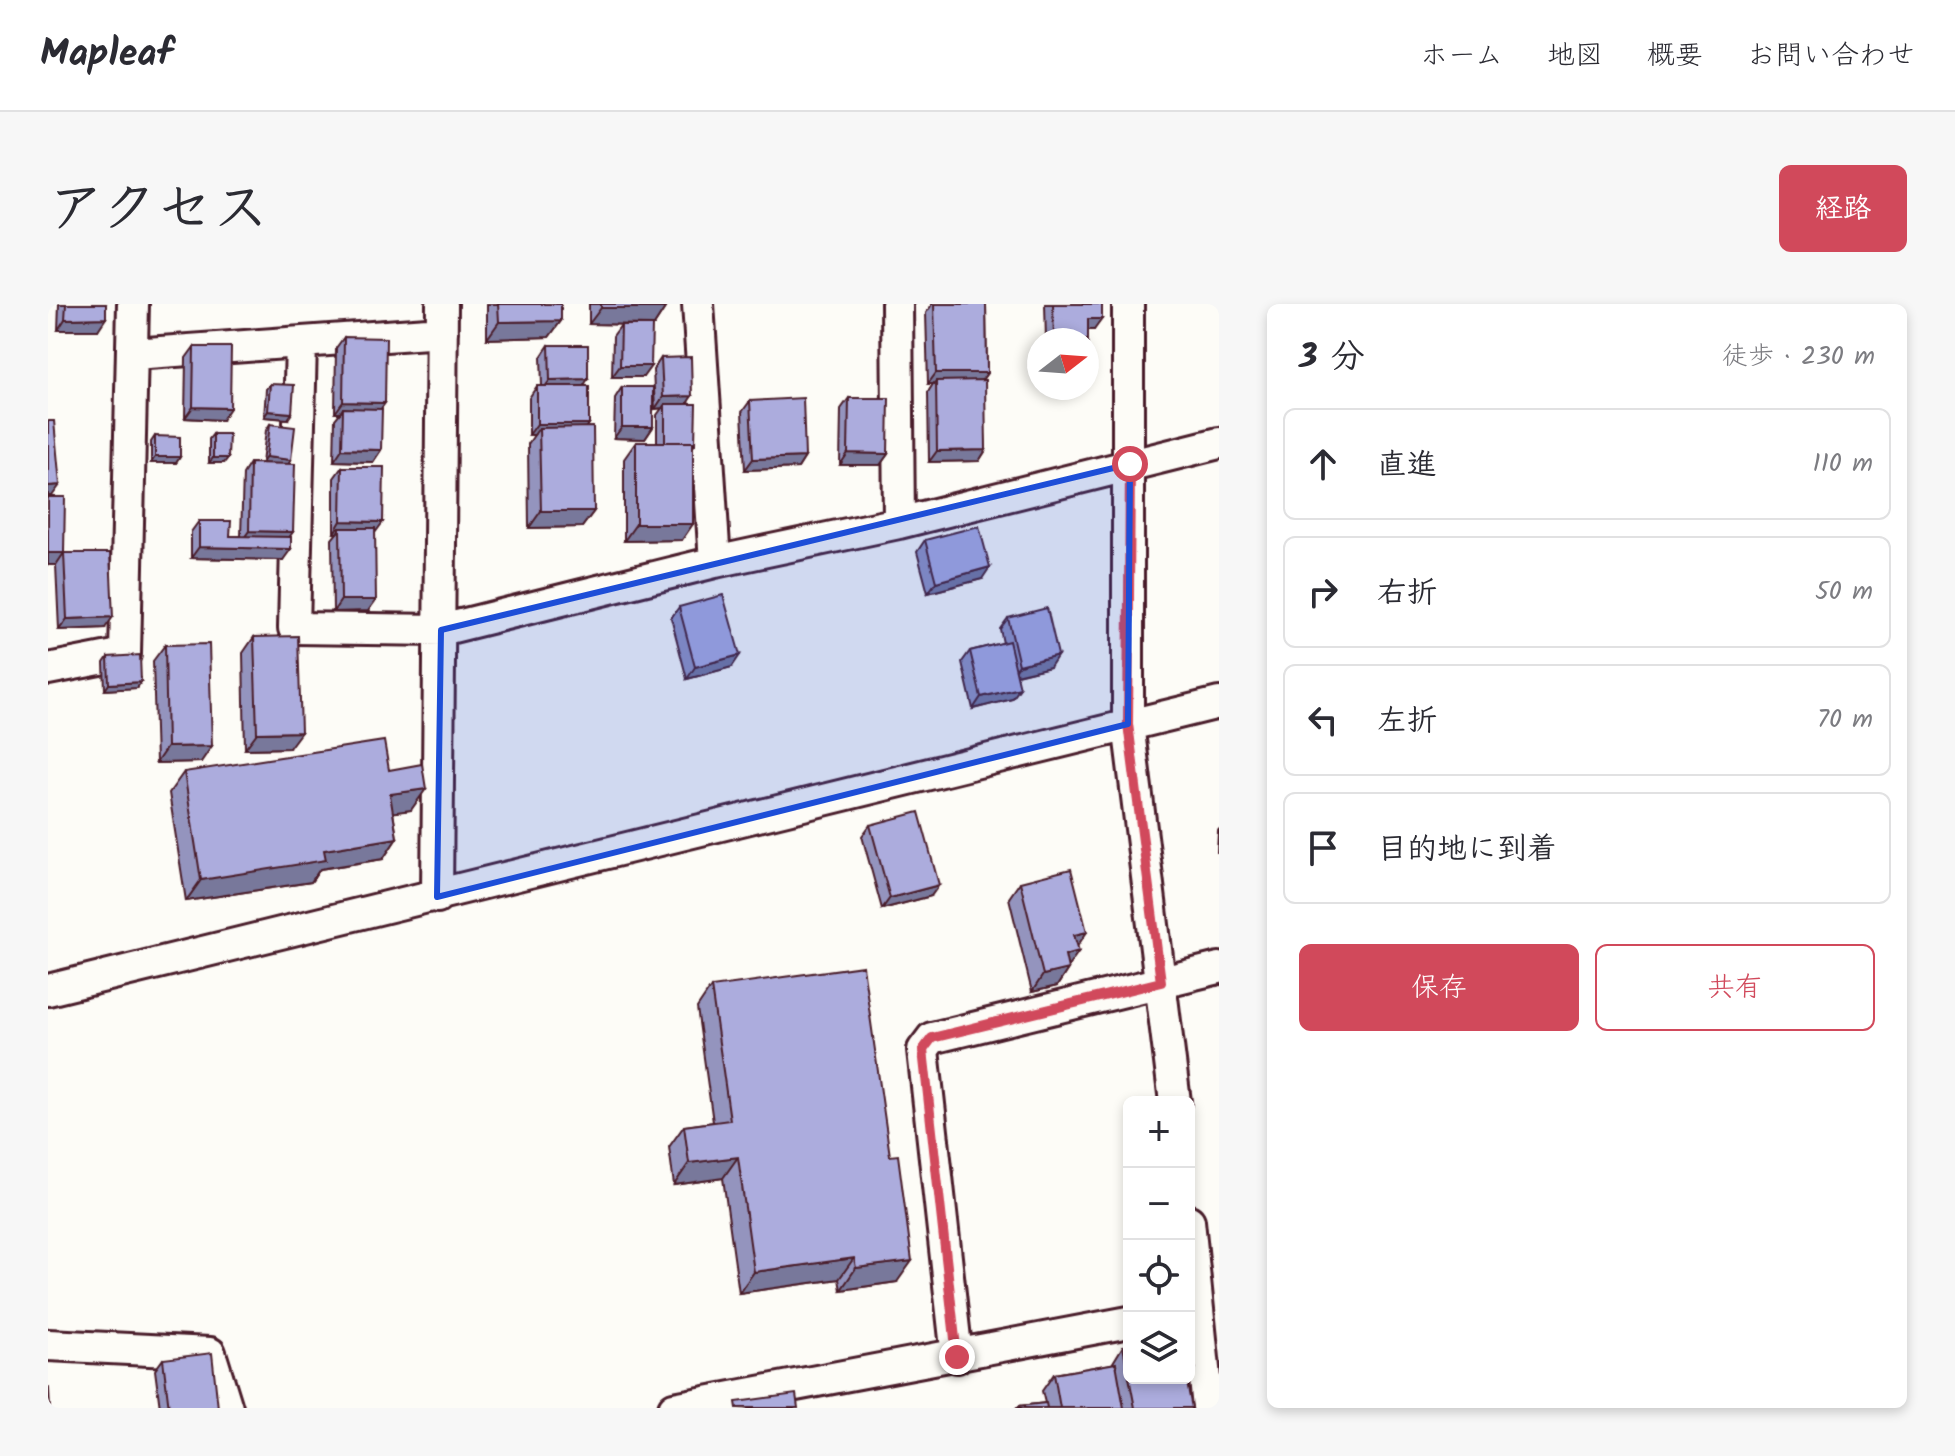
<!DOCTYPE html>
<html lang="ja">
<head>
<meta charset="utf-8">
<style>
  :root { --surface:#fff; --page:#f7f7f7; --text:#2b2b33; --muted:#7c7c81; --line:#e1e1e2; --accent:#d1495b }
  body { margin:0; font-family:Kalam,"Klee One",sans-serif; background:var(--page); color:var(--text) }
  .controls { position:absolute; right:24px; bottom:24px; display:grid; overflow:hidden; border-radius:12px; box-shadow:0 4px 12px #0003 }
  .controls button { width:72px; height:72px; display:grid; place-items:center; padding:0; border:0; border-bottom:2px solid var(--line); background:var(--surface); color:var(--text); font:40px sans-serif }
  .compass { position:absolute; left:979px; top:24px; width:72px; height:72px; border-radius:50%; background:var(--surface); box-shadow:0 4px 12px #0003; rotate:73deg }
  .stop { position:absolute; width:24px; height:24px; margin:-18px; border:6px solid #d1495b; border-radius:50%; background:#fff }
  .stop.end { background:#d1495b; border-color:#fff; box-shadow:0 2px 8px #0008 }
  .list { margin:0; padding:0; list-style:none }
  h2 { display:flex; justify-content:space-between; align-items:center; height:104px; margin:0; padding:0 32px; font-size:34px }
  h2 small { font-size:26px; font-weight:400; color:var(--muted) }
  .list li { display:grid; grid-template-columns:52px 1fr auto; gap:24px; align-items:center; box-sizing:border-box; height:112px; margin:0 16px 16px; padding:0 16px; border:2px solid var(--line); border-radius:12px }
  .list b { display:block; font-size:30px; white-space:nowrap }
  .list em { font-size:26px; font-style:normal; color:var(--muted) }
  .actions { display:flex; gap:16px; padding:24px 32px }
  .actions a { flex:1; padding:18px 0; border:2px solid var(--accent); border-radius:12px; text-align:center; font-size:28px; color:var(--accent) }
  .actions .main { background:var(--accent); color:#fff }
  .icon { flex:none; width:44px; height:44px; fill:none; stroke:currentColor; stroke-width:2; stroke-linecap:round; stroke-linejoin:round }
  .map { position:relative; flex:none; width:1171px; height:1104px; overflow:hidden; border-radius:12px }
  header { display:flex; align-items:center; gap:48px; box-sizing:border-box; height:112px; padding:0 40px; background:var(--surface); border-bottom:2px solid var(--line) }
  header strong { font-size:38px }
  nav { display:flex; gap:44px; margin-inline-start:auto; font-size:28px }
  .intro { display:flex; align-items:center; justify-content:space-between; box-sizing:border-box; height:192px; padding:0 48px }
  h1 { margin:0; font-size:56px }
  .button { padding:20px 36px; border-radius:12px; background:var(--accent); color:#fff; font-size:28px; font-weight:700 }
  main { display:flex; gap:48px; padding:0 48px }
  aside { flex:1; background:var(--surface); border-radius:12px; box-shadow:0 4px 12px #0003 }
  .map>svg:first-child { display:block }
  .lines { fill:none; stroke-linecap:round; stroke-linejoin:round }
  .minor-casing { stroke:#4a1f2b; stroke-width:36 }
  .minor { stroke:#fdfcf7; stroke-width:30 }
  .wall { fill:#9494be; stroke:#4a1f2b; stroke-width:2 }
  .shaded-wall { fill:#78789b; stroke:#4a1f2b; stroke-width:2 }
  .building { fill:#acacdd; stroke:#4a1f2b; stroke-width:2 }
  .route { stroke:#d1495b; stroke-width:10 }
  .marked { fill:#1d4ed8; fill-opacity:0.2; stroke:#1d4ed8; stroke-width:6; stroke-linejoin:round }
</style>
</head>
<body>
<header>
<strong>Mapleaf</strong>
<nav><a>ホーム</a><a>地図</a><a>概要</a><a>お問い合わせ</a></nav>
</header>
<div class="intro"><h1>アクセス</h1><a class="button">経路</a></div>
<main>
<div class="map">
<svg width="1171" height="1104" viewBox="0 0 1171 1104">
  <rect width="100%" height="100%" fill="#fdfcf7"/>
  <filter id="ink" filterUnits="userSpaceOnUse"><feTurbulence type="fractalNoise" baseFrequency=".0125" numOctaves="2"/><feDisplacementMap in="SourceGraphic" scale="16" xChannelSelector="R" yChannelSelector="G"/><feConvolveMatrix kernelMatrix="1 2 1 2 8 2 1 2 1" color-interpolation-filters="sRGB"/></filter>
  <g filter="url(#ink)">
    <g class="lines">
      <g class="minor-casing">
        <path id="minor" d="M650,0l17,258
          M849,0l2,219
          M1080,0v420l47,378
          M253,38l-7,286 147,2 274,-68 184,-39 320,-80
          M85,50l309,-22
          M0,365l77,-15 8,-350
          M389,593l5,-593
          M0,686l1171,-287
          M1141,917l19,187
          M0,1041l162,8 17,55
          M909,1053l-34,-307 9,-12 287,-70
          M626,1104l455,-86"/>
      </g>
      <use href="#minor" class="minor"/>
    </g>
    <path class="wall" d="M11,0h47l-8,26h-40z
      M439,0h74v17l-12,16 -62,2z
      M541,0h76v4l-11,17 -65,-1z
      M883,0h55l1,69 -5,7 4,70 -7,11 -50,1 -1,-70 5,-8h-5l-2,-71 5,-7z
      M997,0h57l-8,26h-6v22l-1,2v-14h-41z
      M573,21l22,52h-31l1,-41z
      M296,33l41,66 -5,6 1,41 -8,12 -39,-1 1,-42 5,-6h-5l1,-65z
      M501,41l34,41 6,38 -3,3 8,84 -12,16 -53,1 -1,-84 6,-9h-5v-37l8,-12h5l-1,-29z
      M146,43l28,73 -37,-2 1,-60z
      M613,54l26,46 8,40 -2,3 -11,93 -58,1v-82l12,-17h21v-27l5,-7 -7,1 -2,-39z
      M222,80l18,35 -24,-2 2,-28z
      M574,83l31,40 -8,12 -31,-1 1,-40z
      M801,94l39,56 -8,11h-40l1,-56z
      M702,97l55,56 -7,11 -53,2 -3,-58z
      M222,120l21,36 -3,4 2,73 -7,23 -92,-2v-26l8,-11 31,15h11l2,-62 7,-11h12l4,-33z
      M165,130l11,29h-15v-24z
      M107,132l25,21 -4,6h-25v-21z
      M294,163l33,66 -7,78 -35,1 -1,-73 5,-6h-3v-55z
      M0,193l16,56 41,75 -46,2 -3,-65h-8z
      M877,236l57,39 -54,14 -11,-41z
      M631,303l53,60 -45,12 -16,-61z
      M960,314l42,49 -33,8 -5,24 -39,10 -11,-47 8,-11 33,-8 -3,-14z
      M206,333l35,111 -44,1 -2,-96z
      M117,341l36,117 -45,1 -3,-102z
      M60,353l29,31 -32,2 -1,-27z
      M341,466l22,40 -18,2 4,26 -14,21 -63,10 -9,13 -125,19 -17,-108 15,-21z
      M822,521l61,71 -49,13 -20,-73z
      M1171,525v23h-2l1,-21z
      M972,578l57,64 -9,21v2l-11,17 -25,6 -23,-94z
      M663,683l186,295 -56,8 -2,-11 -100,14 -16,-115 -49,7 -5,-38 15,-21 29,-4 -16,-114z
      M1075,1042l66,32 -3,3 6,27h-175l2,-2 26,-3 -3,-12 12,-17 58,-10z
      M115,1055l55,49h-58l-5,-38z"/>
    <path class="shaded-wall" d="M553,4h64l-11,17 -65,-1z
      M58,14l-8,12h-40l7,-11z
      M1040,15h14l-8,11h-14z
      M513,17l-12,16 -62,2 12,-17z
      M572,62h31l-8,11h-31z
      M888,69h51l-8,11 -43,-3 -3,3h-5z
      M540,75l-8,12h-38l8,-11z
      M644,92l-8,12 -19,-4 -3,4 -7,1 8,-12z
      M295,98l42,1 -8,11 -34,-6 -3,5h-5z
      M145,103l37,1 -8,12 -37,-2z
      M220,107l24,2 -4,6 -24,-2z
      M489,120h52l-8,11 -42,-7 -5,7h-5z
      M574,123h31l-8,12 -31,-1z
      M294,145l39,1 -8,12 -39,-1z
      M938,146l-7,11 -50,1 8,-11z
      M800,149l40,1 -8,11h-40z
      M107,153h25l-4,6h-25z
      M218,153l25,3 -4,6 -25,-3z
      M757,153l-7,11 -53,2 8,-11z
      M165,154h15l-4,5h-15z
      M12,181l-8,11h-4v-10z
      M493,207h53l-12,16 -53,1z
      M293,217l42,1 -8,11 -35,-5 -3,5h-3z
      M588,220h57l-11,16 -58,1z
      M201,227l44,1 -8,11 -44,-1z
      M151,243l92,2 -8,11 -92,-2z
      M0,249h16l-8,12h-8z
      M942,263l-8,12 -54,14 8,-11z
      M293,296h35l-8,11 -35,1z
      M65,313l-8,11 -46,2 8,-11z
      M692,351l-8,12 -45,12 8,-12z
      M1010,351l-8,12 -39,9 8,-11z
      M93,378l-4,6 -32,2 4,-6z
      M972,384l-8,11 -39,10 8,-12z
      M253,428l-12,16 -44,1 12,-16z
      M164,442l-11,16 -45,1 11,-16z
      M378,485l-15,21 -36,5 15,-21z
      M349,534l-14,21 -63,10 -9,13 -125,19 15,-21 123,-30z
      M891,581l-8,11 -49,13 8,-11z
      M1039,628l-11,16 -2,-13z
      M1031,647l-12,17 -2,-13z
      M1020,665l-11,17 -25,6 11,-17z
      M690,853l-15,21 -49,7 15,-22z
      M806,954l-15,21 -100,14 15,-21z
      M864,957l-15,21 -56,8 15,-22z
      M1147,1065l-6,9v-8z"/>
    <path class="building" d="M18,0h40v14l-41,1z
      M450,0h63v17l-62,1z
      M553,0h64v4h-64z
      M886,0h52l1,69h-51z
      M1005,0h49v15h-14v33h-1v-12h-33z
      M573,21h31l-1,41h-31z
      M296,33l42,1 -1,65 -42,-1z
      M501,41h39v34l-38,1z
      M146,43h37l-1,61 -37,-1z
      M643,53l1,39 -29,1 -2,-39z
      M937,76l1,70 -49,1 -1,-70z
      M222,80l24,1 -2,28 -24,-2z
      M489,82h52v38h-52z
      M574,83h31v40h-31z
      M755,94l2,59 -52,2 -3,-58z
      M801,94h40l-1,56 -40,-1z
      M617,100h31l-1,40h-2v-2h-28z
      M295,104l39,1 -1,41 -39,-1z
      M0,117h6l6,64 -12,1z
      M222,120l25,3 -4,33 -25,-3z
      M545,123l1,84h-53l-2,-83z
      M165,130h16l-1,24h-15z
      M107,132l25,1v20h-25z
      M588,138h57v82h-57z
      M202,159l45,1 -2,68 -44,-1z
      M294,163h42l-1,55 -42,-1z
      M0,193h17l-1,56h-16z
      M151,217h32l-1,15 61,1v12l-92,-2z
      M931,222l11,41 -54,15 -11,-42z
      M292,224h35l1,72h-35z
      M16,249h46l3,64 -46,2z
      M675,291l17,60 -45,12 -16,-60z
      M999,304l11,47 -39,10 -11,-47z
      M250,332l3,96 -44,1 -3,-96z
      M961,337l11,47 -39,9 -11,-46z
      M161,340l3,102 -45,1 -2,-102z
      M92,351l1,27 -32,2 -1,-27z
      M336,437l5,29 33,-6 4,25 -36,5 7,44 -73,12 2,10 -125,20 -17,-108z
      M871,508l20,73 -49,13 -20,-73z
      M1023,565l16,63 -13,3 5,16 -14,4 3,14 -25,6 -23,-93z
      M815,662l27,190 8,-1 14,106 -56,7 -2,-10 -100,14 -16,-115 -49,6 -5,-37 46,-6 -19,-133z
      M1141,1033l6,32 -6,1z
      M1081,1041v33h57l6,30h-57l-12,-62z
      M164,1049l6,55h-49l-6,-49z
      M1068,1059l8,45h-64l-6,-34z
      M0,1084h1l1,20h-2z
      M748,1090l2,14h-61l-1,-6z
      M998,1099l1,5h-28v-2z"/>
  </g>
  <g class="lines" filter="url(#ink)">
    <path class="route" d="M909,1053l-34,-307 9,-12 229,-56 -33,-258 2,-260"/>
  </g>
  <path class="marked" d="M1082,160l-2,260 -691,173 4,-267z"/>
</svg>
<div class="controls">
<button>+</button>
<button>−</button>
<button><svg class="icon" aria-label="locate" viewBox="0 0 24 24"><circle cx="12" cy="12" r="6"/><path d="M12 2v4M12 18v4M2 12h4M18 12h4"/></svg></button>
<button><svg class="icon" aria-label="layers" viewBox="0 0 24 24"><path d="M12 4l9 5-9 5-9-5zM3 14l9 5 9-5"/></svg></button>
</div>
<svg class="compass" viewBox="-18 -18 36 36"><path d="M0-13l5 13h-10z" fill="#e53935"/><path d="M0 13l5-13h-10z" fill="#7c7c81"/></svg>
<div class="stop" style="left:1082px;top:160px"></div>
<div class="stop end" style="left:909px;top:1053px"></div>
</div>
<aside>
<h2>3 分<small>徒歩 · 230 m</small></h2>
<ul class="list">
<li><svg class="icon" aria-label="ahead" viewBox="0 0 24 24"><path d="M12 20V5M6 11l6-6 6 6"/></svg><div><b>直進</b></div><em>110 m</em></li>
<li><svg class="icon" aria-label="right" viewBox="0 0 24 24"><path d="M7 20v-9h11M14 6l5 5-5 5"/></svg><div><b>右折</b></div><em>50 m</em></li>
<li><svg class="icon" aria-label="left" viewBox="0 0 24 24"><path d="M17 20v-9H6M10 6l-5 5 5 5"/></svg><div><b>左折</b></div><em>70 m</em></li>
<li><svg class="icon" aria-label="arrive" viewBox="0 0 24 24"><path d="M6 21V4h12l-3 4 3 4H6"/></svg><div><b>目的地に到着</b></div></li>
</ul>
<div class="actions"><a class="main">保存</a><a>共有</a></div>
</aside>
</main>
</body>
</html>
